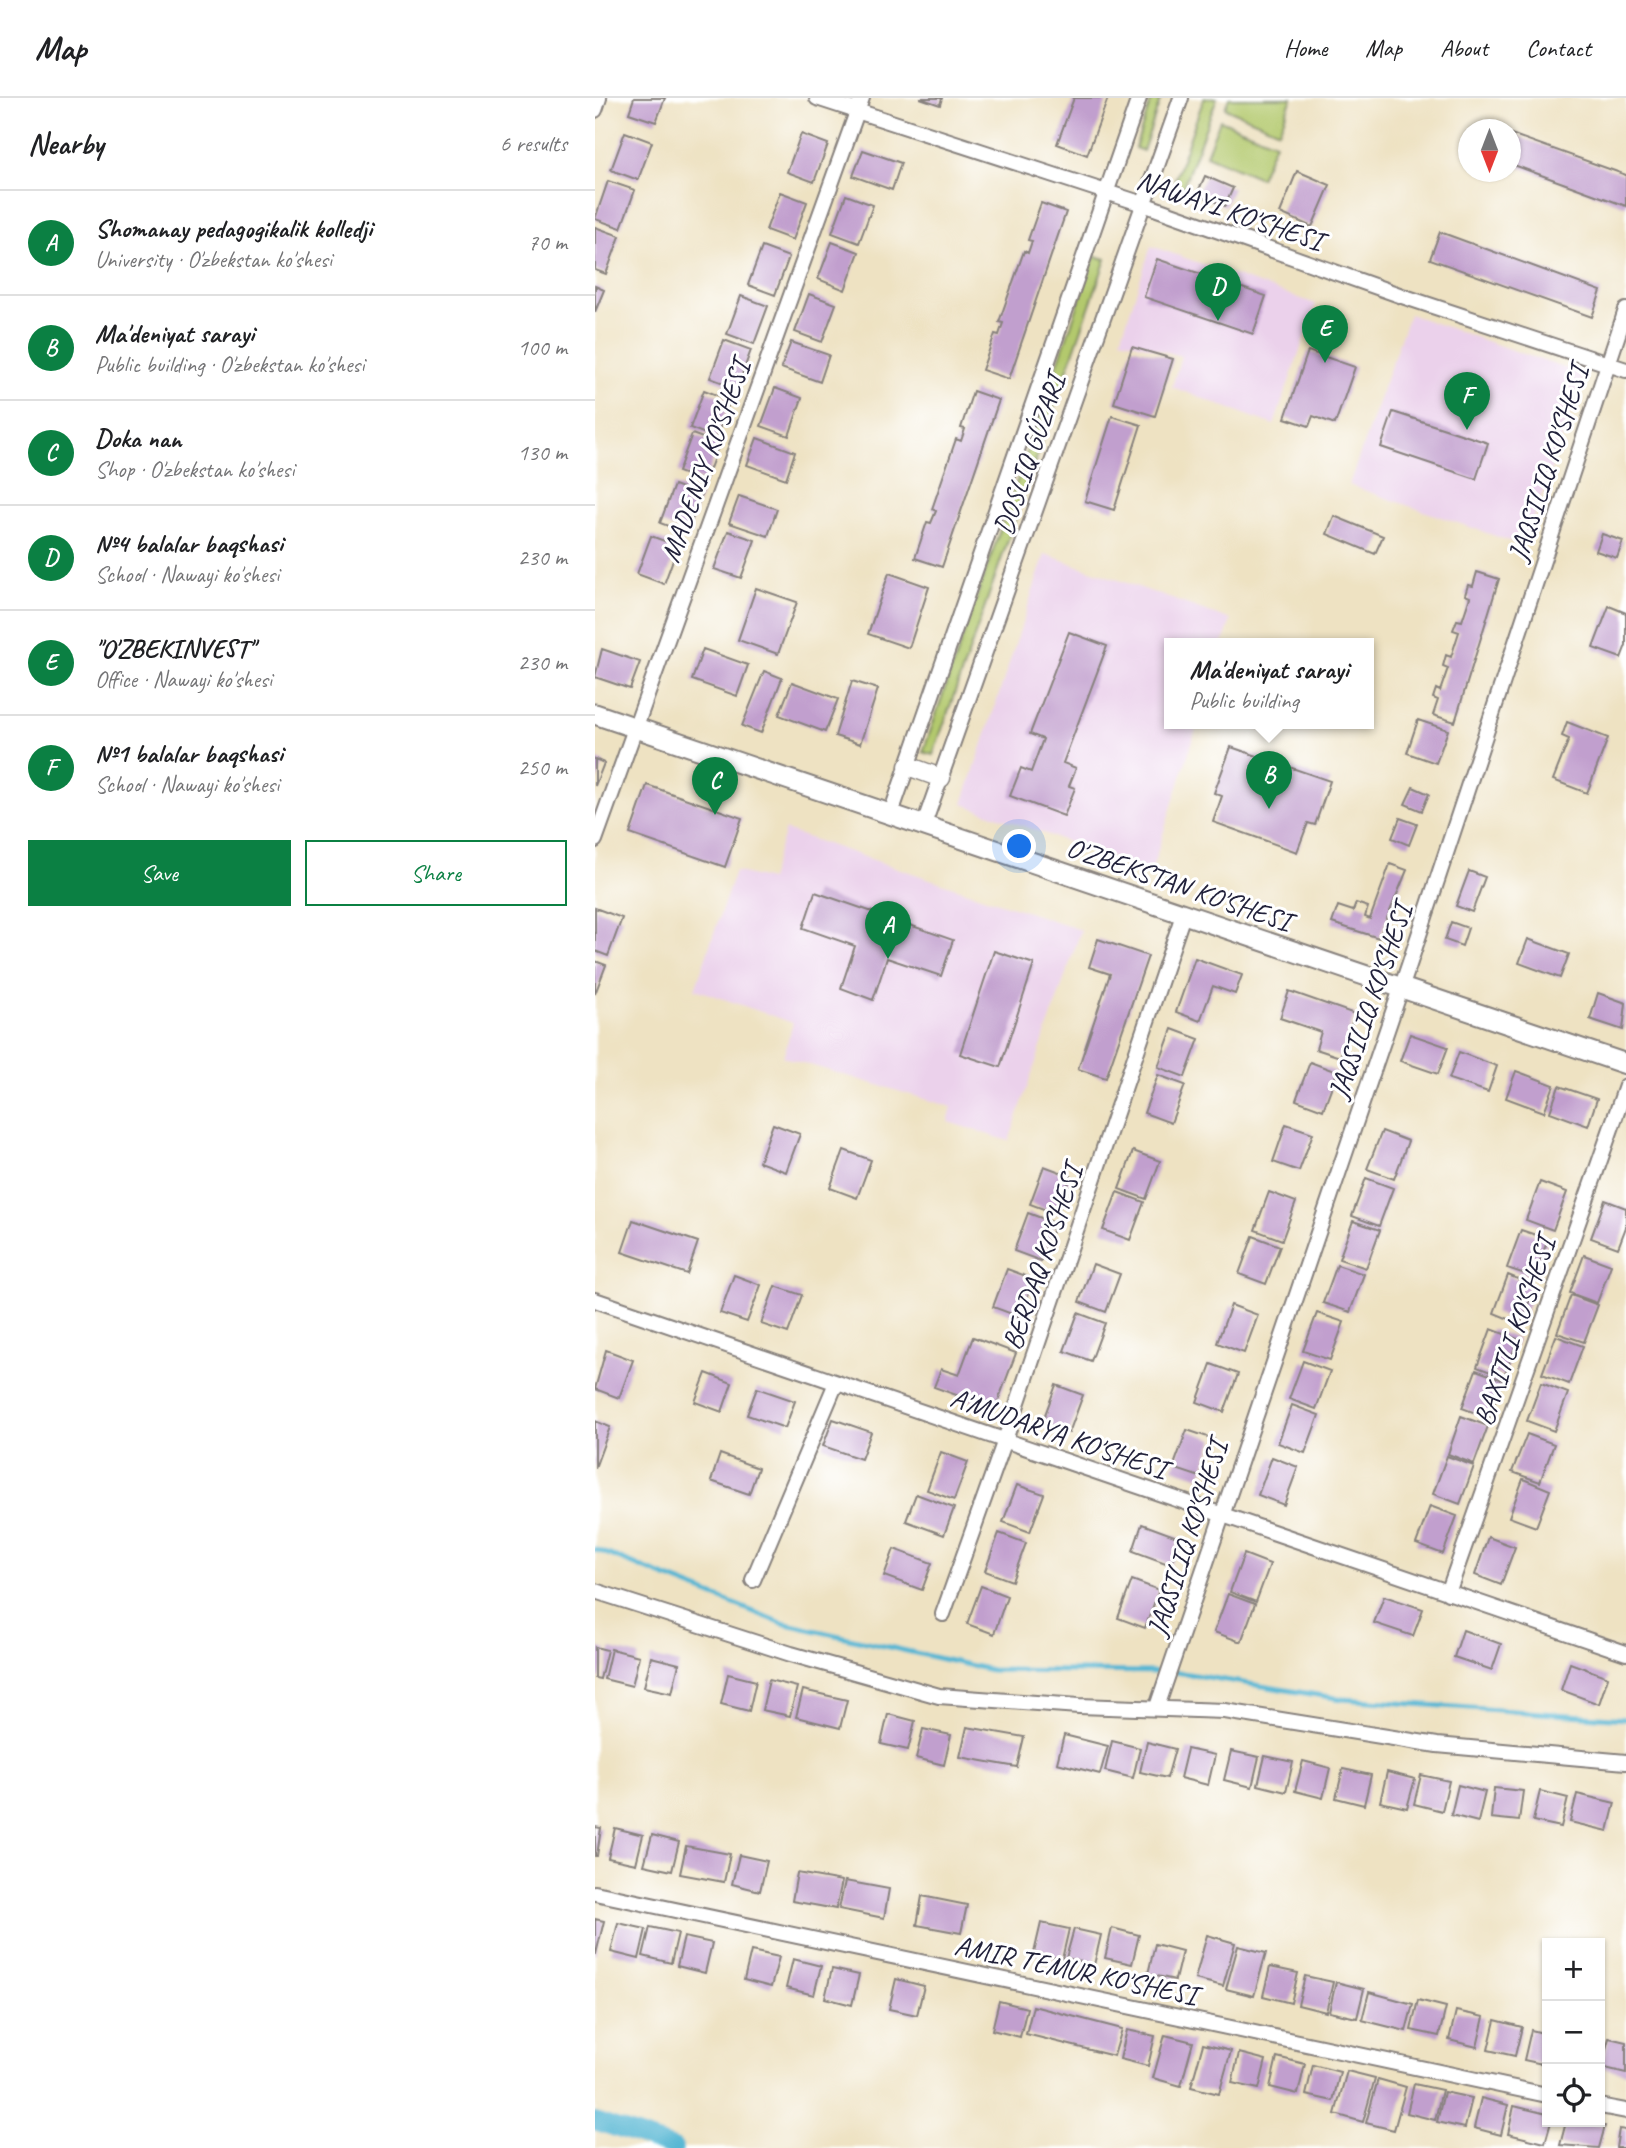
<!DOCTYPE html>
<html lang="en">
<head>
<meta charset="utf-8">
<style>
  :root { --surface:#fff; --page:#f2f2f2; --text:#202124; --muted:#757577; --line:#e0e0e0; --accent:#0b8043 }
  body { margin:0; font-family:Caveat,sans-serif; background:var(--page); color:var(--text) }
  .controls { position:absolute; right:21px; bottom:21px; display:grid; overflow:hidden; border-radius:0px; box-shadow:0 2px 5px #0004 }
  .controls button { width:63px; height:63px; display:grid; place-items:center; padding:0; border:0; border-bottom:2px solid var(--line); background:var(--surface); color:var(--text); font:35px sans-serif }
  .compass { position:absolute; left:863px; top:21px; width:63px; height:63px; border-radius:50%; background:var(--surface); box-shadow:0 2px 5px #0004; rotate:180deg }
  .you { position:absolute; left:425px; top:749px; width:24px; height:24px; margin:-18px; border:5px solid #fff; border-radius:50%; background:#1a73e8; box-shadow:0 0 0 10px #1a73e833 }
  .badge { display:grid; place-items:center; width:46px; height:46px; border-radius:50%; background:var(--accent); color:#fff; font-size:23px; font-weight:700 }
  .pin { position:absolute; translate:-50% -58px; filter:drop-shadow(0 2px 4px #0008) }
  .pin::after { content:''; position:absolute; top:37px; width:24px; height:21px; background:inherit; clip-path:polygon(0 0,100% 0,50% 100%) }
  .popup { position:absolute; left:569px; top:540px; width:210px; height:91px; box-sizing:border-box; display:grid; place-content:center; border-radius:0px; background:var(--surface); filter:drop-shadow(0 2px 5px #0005); font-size:23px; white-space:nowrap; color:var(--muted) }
  .popup b { font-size:26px; color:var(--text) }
  .popup::after { content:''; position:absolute; left:50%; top:100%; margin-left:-14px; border:14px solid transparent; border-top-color:var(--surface) }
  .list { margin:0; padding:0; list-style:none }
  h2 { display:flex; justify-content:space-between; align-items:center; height:91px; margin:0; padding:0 28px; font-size:30px }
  h2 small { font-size:23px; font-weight:400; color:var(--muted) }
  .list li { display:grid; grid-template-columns:46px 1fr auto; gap:21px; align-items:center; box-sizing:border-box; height:105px; padding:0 28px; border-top:2px solid var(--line) }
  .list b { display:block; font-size:26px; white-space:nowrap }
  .list p { margin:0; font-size:23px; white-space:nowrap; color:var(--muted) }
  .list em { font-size:23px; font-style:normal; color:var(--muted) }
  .actions { display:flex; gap:14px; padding:21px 28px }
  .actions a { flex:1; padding:16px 0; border:2px solid var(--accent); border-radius:0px; text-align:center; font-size:24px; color:var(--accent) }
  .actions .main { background:var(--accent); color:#fff }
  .icon { flex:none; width:38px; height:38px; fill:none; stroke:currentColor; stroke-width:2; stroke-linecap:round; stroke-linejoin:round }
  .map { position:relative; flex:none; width:1031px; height:2050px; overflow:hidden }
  header { display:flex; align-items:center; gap:42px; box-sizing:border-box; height:98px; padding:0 35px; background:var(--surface); border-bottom:2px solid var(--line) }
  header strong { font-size:33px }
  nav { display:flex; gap:38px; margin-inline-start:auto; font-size:24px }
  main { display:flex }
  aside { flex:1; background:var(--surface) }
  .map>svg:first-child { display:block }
  .built { fill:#ebd1eb }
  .green { fill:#b3c96d; stroke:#6a7654; stroke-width:2 }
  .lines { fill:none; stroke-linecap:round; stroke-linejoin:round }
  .stream { stroke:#54b6d3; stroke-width:5 }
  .canal { stroke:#54b6d3; stroke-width:18 }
  .building { fill:#c19fce }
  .minor-casing { stroke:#88827e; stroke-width:18 }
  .tertiary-casing { stroke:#88827e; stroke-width:21 }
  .secondary-casing { stroke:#88827e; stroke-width:23 }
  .minor { stroke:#fff; stroke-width:14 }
  .tertiary { stroke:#fff; stroke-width:18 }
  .secondary { stroke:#fff; stroke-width:19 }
  .labels { text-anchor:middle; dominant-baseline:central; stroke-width:6; stroke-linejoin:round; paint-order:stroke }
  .street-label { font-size:28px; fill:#22223b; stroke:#fff }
</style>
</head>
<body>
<header>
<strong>Map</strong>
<nav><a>Home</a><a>Map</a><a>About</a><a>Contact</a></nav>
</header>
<main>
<aside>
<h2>Nearby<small>6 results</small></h2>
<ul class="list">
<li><span class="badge">A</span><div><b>Shomanay pedagogikalik kolledji</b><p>University · O'zbekstan ko'shesi</p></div><em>70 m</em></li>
<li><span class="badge">B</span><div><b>Ma'deniyat sarayi</b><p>Public building · O'zbekstan ko'shesi</p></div><em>100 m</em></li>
<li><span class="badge">C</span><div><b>Doka nan</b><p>Shop · O'zbekstan ko'shesi</p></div><em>130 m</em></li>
<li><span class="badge">D</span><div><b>№4 balalar baqshasi</b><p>School · Nawayi ko'shesi</p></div><em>230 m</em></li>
<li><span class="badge">E</span><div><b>&quot;O'ZBEKINVEST&quot;</b><p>Office · Nawayi ko'shesi</p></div><em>230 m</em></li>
<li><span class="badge">F</span><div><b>№1 balalar baqshasi</b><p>School · Nawayi ko'shesi</p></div><em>250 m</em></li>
</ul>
<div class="actions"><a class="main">Save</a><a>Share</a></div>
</aside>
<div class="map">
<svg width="1031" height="2050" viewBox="0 0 1031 2050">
  <rect width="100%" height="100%" fill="#fff"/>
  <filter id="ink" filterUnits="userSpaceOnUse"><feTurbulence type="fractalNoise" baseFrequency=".0143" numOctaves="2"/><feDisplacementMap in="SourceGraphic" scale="14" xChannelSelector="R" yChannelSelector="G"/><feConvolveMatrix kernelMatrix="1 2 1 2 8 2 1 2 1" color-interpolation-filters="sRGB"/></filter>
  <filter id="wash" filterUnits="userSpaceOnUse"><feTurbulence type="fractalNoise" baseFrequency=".00686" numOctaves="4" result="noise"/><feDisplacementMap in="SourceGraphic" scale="28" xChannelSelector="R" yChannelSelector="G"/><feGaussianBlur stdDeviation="1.57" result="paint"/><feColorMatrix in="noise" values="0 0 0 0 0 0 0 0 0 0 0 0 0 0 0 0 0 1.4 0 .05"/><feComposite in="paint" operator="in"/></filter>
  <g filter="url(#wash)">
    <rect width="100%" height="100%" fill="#eee2c2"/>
    <path class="built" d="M556,148l165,58 -42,121 -102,-38 9,-31 -60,-17z
      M814,216l175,61 -60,171 -175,-61z
      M450,456l186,66 -8,23h-54v80h29l-47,149 -188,-68z
      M190,732l296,100 -72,211 -61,-19 4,-15 -169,-50 10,-34 -98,-34 40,-118 34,9z"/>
    <path class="green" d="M557,0h9l-18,53 -8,-3z
      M609,0h13l-38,99 -9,-4z
      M634,0h63l-13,33 -54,-23z
      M625,22l55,23 -15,35 -54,-23z
      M500,158l11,3 -173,496 -10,-3z"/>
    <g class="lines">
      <path class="stream" d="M0,1451l187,74 209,47 166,2
        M581,1574l166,27 284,20"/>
      <path class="canal" d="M0,2023l79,27"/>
    </g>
    <g id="blocks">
      <path class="building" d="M39,0h31l-9,24 -27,-9z
        M325,0h22l-2,7z
        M479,0h34l-21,57 -30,-11z
        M30,34l27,10 -14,38 -27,-10z
        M206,36l27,10 -14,38 -27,-10z
        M916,36l115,41v31l-115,-42z
        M268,52l38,13 -9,27 -39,-14z
        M702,73l33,14 -18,42 -32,-14z
        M610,78l28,12 -8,18 -28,-12z
        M13,83l27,9 -14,38 -26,-9z
        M185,94l27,10 -14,38 -27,-10z
        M251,97l27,10 -14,38 -27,-10z
        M446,105l25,9 -57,167 -27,-9 13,-36 4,1 4,-12 -4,-1 25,-71 4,2 4,-12 -4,-1z
        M0,129l25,9 -14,38 -11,-4z
        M845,134l161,59 -9,26 -162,-58z
        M237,144l27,10 -14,38 -27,-11z
        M167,149l27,10 -14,38 -27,-10z
        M562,161l109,37 -13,38 -109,-37z
        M0,188l9,4 -9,22z
        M214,196l27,10 -14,38 -27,-10z
        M146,198l27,10 -14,38 -27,-10z
        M129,242l27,10 -14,38 -27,-10z
        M196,244l38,13 -9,27 -39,-14z
        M537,249l41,12 -18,57 -41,-13z
        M713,253l47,16 -20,57 -22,-8 -4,10 -24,-8z
        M180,290l27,10 -13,38 -28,-10z
        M109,292l26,10 -14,38 -26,-10z
        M378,293l26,9 -57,167 -27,-9 12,-36 4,1 5,-12 -4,-2 24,-70 5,2 4,-12 -4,-1z
        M798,314l95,31 -12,36 -95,-32z
        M517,318l29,9 -27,85 -29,-9z
        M97,336l27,10 -14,38 -27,-10z
        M162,340l38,14 -9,27 -39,-14z
        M79,387l27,10 -14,38 -27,-10z
        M144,398l38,13 -9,27 -39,-13z
        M739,418l49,20 -8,18 -48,-20z
        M133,433l27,9 -14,38 -27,-9z
        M1007,436l21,7 -6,17 -21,-7z
        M56,438l27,10 -14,38 -27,-10z
        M882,474l22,7 -44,143 -22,-7 5,-15 -5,-2 3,-9 4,2 8,-23 -5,-2 3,-11 5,2 8,-25 -6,-2 4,-10 5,1 8,-24 -5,-2 3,-10 5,1z
        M294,475l40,14 -20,61 -41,-14z
        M161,490l41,14 -19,52 -40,-14z
        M1014,508l17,7v32l-5,13 -28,-10z
        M474,534l38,14 -44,117 13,5 -7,18 6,2 -11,28 -54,-20 11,-28 10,4 12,-33 -13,-5z
        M7,551l38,13 -10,27 -35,-12z
        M108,551l45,16 -11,31 -45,-16z
        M169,573l18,7 -21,55 -19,-7z
        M257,583l26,8 -18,55 -25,-8z
        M197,584l46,17 -13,33 -46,-17z
        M823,622l30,10 -12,33 -29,-10z
        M972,624l41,16 -21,55 -34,-13 16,-41 -7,-3z
        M636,649l99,34 -15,44 -7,-2 -11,29 -84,-30 9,-26 -8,-3z
        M0,661l9,4 -9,23z
        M52,687l95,33 -17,49 -95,-33z
        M818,689l16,7 -7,17 -17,-7z
        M805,720l17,6 -8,21 -17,-7z
        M795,766l17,6 -28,68 -47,-15 6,-17 15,5 3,-8 12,4 -3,10 5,2z
        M874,773l16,6 -13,35 -16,-6z
        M220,794l138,48 -12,36 -54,-18 -14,42 -32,-12 14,-42 -52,-18z
        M0,810l27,10 -14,38 -13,-5z
        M856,824l17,6 -6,18 -17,-6z
        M503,841l50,17 -42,122 -28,-9 32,-95 -21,-7z
        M933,841l41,15 -9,24 -41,-15z
        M399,853l40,13 -34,103 -40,-13z
        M600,860l47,17 -7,19 -22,-8 -13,35 -24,-9z
        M0,863l11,4 -11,29z
        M694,893l66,23 -15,43 -24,-8 5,-17 -41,-14z
        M1003,895l28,10 -3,27 -33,-11z
        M577,931l27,10 -14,38 -27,-10z
        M815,936l38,13 -10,27 -38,-13z
        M864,954l38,14 -9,26 -39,-13z
        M715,964l27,10 -14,38 -27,-10z
        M921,973l38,14 -10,27 -38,-14z
        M563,977l27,10 -14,38 -27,-10z
        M964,988l38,13 -9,27 -38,-14z
        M178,1026l27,10 -14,38 -27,-10z
        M691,1026l27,9 -14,38 -26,-9z
        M787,1033l26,10 -14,38 -27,-10z
        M249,1052l27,10 -14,38 -27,-10z
        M538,1053l27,10 -14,38 -27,-10z
        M449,1068l27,10 -14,38 -27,-10z
        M771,1080l27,10 -14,38 -27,-10z
        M945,1084l27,10 -14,38 -27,-10z
        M522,1094l27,10 -14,38 -27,-10z
        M674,1094l27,10 -14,38 -27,-10z
        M1010,1102l21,8v19l-8,21 -27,-10z
        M433,1115l27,10 -14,38 -27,-10z
        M38,1122l65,22 -11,32 -65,-22z
        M758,1123l27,9 -14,38 -27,-9z
        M926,1132l27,9 -14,38 -27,-9z
        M658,1138l27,10 -14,38 -27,-10z
        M989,1157l27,10 -14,38 -27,-10z
        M498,1166l27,10 -14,38 -27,-10z
        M742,1167l27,9 -14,38 -27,-9z
        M412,1171l27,10 -14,38 -27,-10z
        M139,1177l27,10 -14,37 -27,-9z
        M913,1177l27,11 -14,38 -27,-11z
        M180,1188l27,9 -14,38 -27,-9z
        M976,1197l27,10 -14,37 -27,-9z
        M636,1207l27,10 -14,38 -27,-10z
        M483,1215l27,10 -14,38 -27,-10z
        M722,1215l27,9 -14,38 -27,-9z
        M896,1231l27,10 -14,38 -27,-10z
        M961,1238l27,10 -14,38 -27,-10z
        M378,1239l43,16 -21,56 -61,-22 7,-18 18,6z
        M11,1252l27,10 -14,38 -24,-9z
        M708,1263l27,10 -14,38 -27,-10z
        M616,1266l27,10 -14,38 -27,-10z
        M881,1272l27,10 -14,38 -27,-10z
        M111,1275l26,10 -10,29 -27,-10z
        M946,1285l27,10 -14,38 -27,-10z
        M461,1287l27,10 -14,38 -27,-10z
        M162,1290l38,13 -10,27 -38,-13z
        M697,1307l27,10 -14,38 -27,-10z
        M866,1318l27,10 -14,38 -26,-10z
        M238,1321l38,13 -10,27 -38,-13z
        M0,1323l15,6 -15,41z
        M592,1332l27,9 -14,38 -27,-9z
        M932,1336l27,10 -14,38 -28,-10z
        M346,1354l27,10 -14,38 -27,-10z
        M125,1356l38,14 -9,26 -38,-13z
        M852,1358l27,10 -14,38 -27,-10z
        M677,1359l26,10 -14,38 -26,-10z
        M928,1381l27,11 -14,37 -27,-10z
        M422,1387l27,9 -14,38 -27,-10z
        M321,1396l38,14 -10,27 -38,-14z
        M835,1408l27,10 -14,38 -27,-10z
        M547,1426l38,14 -9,27 -38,-14z
        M404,1435l27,10 -14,38 -27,-10z
        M893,1439l27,10 -14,38 -26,-10z
        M299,1451l38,14 -10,27 -38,-14z
        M649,1456l26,10 -14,38 -26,-10z
        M537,1482l27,10 -14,38 -27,-10z
        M386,1488l26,10 -13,38 -27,-10z
        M633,1496l27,10 -14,38 -27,-10z
        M789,1498l39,13 -10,27 -39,-13z
        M868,1532l38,14 -9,26 -38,-13z
        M0,1549l12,3 -7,29 -5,-1z
        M16,1551l28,7 -7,30 -28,-7z
        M56,1559l28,7 -7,29 -28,-6z
        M975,1565l38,14 -9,27 -38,-14z
        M133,1576l28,7 -7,30 -28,-7z
        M174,1582l28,7 -7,29 -28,-6z
        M208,1592l44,10 -7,28 -44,-11z
        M293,1616l27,7 -7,29 -27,-6z
        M372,1629l57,10 -7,30 -57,-10z
        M328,1631l28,6 -7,30 -28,-7z
        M469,1637l44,11 -8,28 -43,-11z
        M517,1643l28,7 -7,30 -28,-7z
        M552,1644l28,7 -8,29 -27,-6z
        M592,1651l28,6 -7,30 -28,-7z
        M636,1653l28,6 -7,30 -28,-7z
        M670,1658l28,6 -7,30 -28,-7z
        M708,1663l27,7 -7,30 -28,-7z
        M748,1671l28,6 -7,30 -28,-7z
        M792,1674l28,7 -8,29 -27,-6z
        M826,1677l28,6 -7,30 -28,-7z
        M863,1687l27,7 -7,30 -27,-7z
        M899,1690l29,3 -4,30 -28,-3z
        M945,1693l28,7 -7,29 -28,-6z
        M982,1696l38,9 -7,28 -38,-9z
        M0,1729l6,1 -4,28h-2z
        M20,1730l28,7 -7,29 -28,-6z
        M57,1737l27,7 -7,29 -28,-6z
        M91,1748l44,8 -6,28 -44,-8z
        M144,1757l28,6 -7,30 -28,-7z
        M202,1775l45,8 -6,28 -44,-8z
        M250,1783l44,8 -5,29 -45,-9z
        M327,1798l45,9 -6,28 -44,-8z
        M0,1821l9,2 -8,33h-1z
        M23,1825l28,6 -7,30 -28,-7z
        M446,1825l28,6 -7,30 -28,-6z
        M55,1829l28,6 -7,30 -28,-7z
        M517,1830l27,7 -7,29 -27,-6z
        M479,1831l27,6 -7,30 -28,-7z
        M612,1837l28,8 -12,43 -28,-7z
        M89,1839l28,6 -7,30 -28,-7z
        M560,1846l27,7 -7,29 -27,-6z
        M643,1848l28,7 -12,43 -28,-7z
        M156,1853l28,6 -8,30 -27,-7z
        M198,1861l28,7 -7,29 -28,-7z
        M675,1869l28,6 -7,30 -28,-7z
        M237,1871l27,6 -7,30 -27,-7z
        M710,1878l28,6 -7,30 -28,-7z
        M301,1881l28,7 -7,29 -28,-6z
        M741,1884l28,7 -7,29 -28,-6z
        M774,1894l44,12 -7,27 -44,-11z
        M823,1902l28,7 -7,29 -28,-6z
        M404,1903l28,7 -7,29 -28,-7z
        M438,1908l89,23 -8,27 -88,-22z
        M861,1913l28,6 -7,30 -28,-7z
        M900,1922l27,7 -7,29 -27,-6z
        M532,1932l28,6 -7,30 -28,-7z
        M936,1932l16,4v31l-23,-5z
        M570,1937l28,7 -12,44 -28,-8z
        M1014,1940l17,4v31l-25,-6z
        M608,1946l28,7 -12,43 -28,-7z
        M644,1955l27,7 -7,29 -27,-6z
        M682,1959l28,7 -7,30 -28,-7z
        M718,1967l27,7 -7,29 -27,-6z
        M752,1973l28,7 -12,44 -28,-8z
        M783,1981l28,8 -12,43 -28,-7z
        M819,1986l28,6 -7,30 -28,-7z
        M849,1994l28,6 -7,30 -28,-6z
        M886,2000l27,7 -7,30 -27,-7z
        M919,2008l33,8v8h4l-6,21 -37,-9z
        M971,2024l39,4 -6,22 -39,-3z
        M1024,2031l7,1v18h-10z"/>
    </g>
  </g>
  <g filter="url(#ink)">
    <use href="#blocks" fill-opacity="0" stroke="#88827e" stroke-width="2"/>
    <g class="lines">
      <g class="minor-casing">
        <path id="minor" d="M222,0l326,106 262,93 221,73
          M0,12l4,-12
          M295,718l249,-718
          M328,729l258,-729
          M0,742l267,-742
          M0,1202l1031,353
          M158,1482l83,-197
          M0,1493l196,63 148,42 140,10 146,5 212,34 189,17
          M853,1495l178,-507
          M348,1516l62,-174 178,-525
          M562,1609l252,-742 217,-655
          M0,1795l952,202
          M1005,2008l26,5"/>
      </g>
      <g class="tertiary-casing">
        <path id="tertiary" d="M313,668l33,12"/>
      </g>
      <g class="secondary-casing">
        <path id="secondary" d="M0,616l1031,350"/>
      </g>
      <use href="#minor" class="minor"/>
      <use href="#tertiary" class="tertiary"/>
      <use href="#secondary" class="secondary"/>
    </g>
  </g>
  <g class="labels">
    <g class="street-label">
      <text transform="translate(635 112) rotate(19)">NAWAYI KO'SHESI</text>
      <text transform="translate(434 356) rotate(-71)">DOSLIQ GÚZARI</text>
      <text transform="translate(110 363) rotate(-70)">MADENIY KO'SHESI</text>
      <text transform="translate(953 365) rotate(-72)">JAQSILIQ KO'SHESI</text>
      <text transform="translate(584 786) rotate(19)">O'ZBEKSTAN KO'SHESI</text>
      <text transform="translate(775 903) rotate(-71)">JAQSILIQ KO'SHESI</text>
      <text transform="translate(447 1159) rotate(-71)">BERDAQ KO'SHESI</text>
      <text transform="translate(919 1233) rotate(-71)">BAXITLI KO'SHESI</text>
      <text transform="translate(464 1335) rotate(19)">A'MUDARYA KO'SHESI</text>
      <text transform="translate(592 1440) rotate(-72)">JAQSILIQ KO'SHESI</text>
      <text transform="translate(481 1872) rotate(12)">AMIR TEMUR KO'SHESI</text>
    </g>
  </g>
</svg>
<div class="controls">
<button>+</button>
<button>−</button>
<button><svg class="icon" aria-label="locate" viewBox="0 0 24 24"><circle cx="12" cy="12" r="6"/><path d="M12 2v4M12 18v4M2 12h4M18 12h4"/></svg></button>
</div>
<svg class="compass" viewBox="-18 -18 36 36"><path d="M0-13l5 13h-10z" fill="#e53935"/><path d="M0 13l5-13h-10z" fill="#757577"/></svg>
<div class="you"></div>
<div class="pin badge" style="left:293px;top:861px">A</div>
<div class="pin badge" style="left:674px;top:711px">B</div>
<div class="popup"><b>Ma'deniyat sarayi</b>Public building</div>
<div class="pin badge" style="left:120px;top:717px">C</div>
<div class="pin badge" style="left:623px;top:223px">D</div>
<div class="pin badge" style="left:730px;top:265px">E</div>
<div class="pin badge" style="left:872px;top:332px">F</div>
</div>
</main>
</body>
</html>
